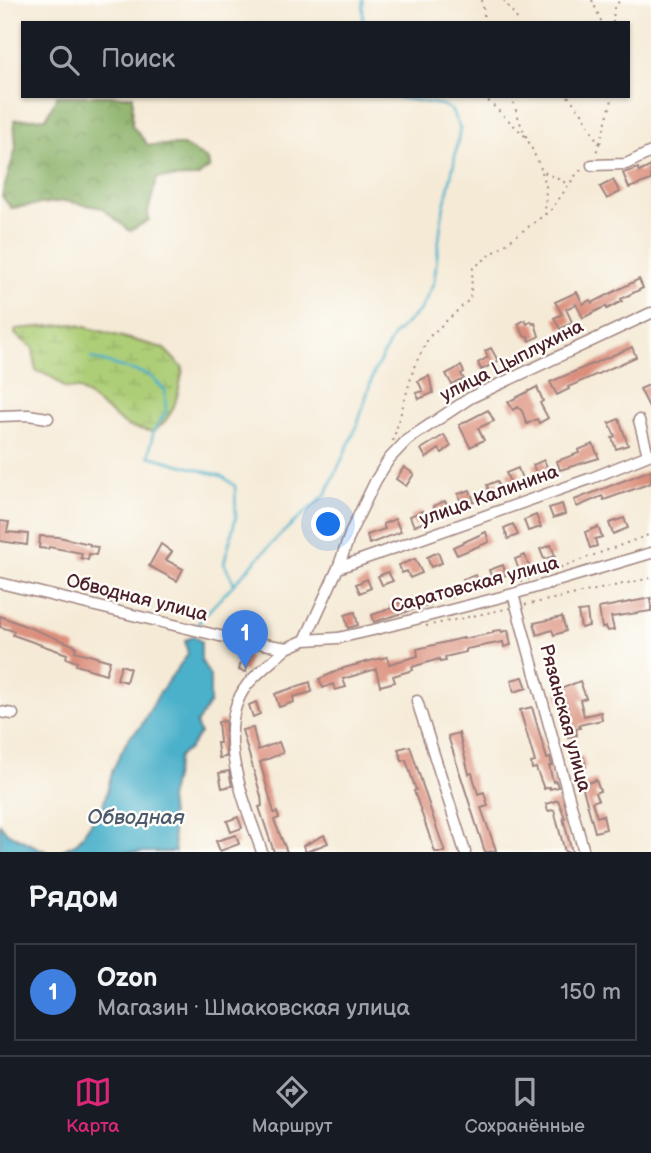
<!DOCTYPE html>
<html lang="ru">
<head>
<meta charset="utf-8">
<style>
  :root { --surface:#171b24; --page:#242831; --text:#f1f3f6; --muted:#9ea1a6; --line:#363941; --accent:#db2777 }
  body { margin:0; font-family:"Balsamiq Sans",sans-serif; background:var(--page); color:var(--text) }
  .you { position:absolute; left:329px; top:525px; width:24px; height:24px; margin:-18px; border:5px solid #fff; border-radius:50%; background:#1a73e8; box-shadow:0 0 0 10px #1a73e833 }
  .badge { display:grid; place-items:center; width:46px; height:46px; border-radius:50%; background:var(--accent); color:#fff; font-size:23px; font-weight:700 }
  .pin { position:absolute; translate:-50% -58px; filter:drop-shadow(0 2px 4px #0008) }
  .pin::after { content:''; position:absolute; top:37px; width:24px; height:21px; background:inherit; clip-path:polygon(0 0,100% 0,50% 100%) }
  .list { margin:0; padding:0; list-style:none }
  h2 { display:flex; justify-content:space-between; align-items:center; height:91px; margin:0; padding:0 28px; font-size:30px }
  h2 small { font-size:23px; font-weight:400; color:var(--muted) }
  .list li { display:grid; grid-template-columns:46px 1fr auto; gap:21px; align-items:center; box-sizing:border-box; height:98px; margin:0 14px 14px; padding:0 14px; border:2px solid var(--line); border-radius:0px }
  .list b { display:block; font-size:26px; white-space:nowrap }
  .list p { margin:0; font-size:23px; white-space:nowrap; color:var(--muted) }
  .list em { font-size:23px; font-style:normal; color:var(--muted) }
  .icon { flex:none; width:38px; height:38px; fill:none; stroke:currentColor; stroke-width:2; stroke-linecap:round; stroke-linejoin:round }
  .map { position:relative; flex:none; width:651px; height:852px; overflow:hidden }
  .search { position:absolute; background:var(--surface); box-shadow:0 2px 5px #0004; left:21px; right:21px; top:21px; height:77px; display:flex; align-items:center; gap:18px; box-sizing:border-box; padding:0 24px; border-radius:0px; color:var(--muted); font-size:26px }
  .sheet { height:203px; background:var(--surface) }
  nav { display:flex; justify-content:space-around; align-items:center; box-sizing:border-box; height:98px; border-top:2px solid var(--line); background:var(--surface); font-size:19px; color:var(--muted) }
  nav a { display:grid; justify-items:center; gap:4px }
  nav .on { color:var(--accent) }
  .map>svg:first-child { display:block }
  .forest { fill:url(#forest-crowns); stroke:#6a684a; stroke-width:2 }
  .wetland { fill:url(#wetland-marsh); stroke:#7c7651; stroke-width:2 }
  .water { fill:#4bb1ca; stroke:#4a687a; stroke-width:2 }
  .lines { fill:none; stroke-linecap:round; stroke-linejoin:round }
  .stream { stroke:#4bb1ca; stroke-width:2.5 }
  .building { fill:#db8e7b }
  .minor-casing { stroke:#a08480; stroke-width:13 }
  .path { stroke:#a08480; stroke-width:2; stroke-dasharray:2 5; stroke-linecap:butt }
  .minor { stroke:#fff; stroke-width:10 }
  .labels { text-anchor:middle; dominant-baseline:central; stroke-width:5; stroke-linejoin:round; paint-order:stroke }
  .street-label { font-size:19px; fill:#4a1f2b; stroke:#fdfcf7 }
  .water-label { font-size:21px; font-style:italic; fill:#4a596b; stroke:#fdfcf7 }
</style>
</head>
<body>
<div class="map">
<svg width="651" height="852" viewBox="0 0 651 852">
  <defs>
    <pattern id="forest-crowns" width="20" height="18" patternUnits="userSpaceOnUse" patternTransform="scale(1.75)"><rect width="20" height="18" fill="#8ab168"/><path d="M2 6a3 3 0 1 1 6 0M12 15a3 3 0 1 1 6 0" fill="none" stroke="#738f56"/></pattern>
    <pattern id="wetland-marsh" width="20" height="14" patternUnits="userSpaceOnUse" patternTransform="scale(1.75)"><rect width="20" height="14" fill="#adce77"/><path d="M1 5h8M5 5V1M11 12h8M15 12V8" fill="none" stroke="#96b067"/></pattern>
  </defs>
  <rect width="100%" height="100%" fill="#fdfcf7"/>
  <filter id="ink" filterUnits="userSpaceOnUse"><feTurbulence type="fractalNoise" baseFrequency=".0143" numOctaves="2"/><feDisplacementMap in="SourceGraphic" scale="14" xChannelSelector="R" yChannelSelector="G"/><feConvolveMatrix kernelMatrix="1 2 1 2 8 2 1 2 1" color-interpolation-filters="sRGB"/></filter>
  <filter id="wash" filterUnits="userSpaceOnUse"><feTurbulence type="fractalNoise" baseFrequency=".00686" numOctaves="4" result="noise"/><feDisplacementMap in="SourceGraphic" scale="28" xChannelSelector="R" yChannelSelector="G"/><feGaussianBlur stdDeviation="1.57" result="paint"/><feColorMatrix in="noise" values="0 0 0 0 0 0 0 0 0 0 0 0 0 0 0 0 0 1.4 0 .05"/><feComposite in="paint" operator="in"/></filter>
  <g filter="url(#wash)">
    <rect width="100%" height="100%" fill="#f5ead6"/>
    <path class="forest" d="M57,96h76l-1,30 16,19h35l24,14 3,8 -13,10 -40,1 -9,34 1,8 -19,11 -28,-23 -37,-7 -54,7 -9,-12 14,-48 -2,-28 32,-2z"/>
    <path class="wetland" d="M74,324l89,24 20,20c-5,27 -7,48 -30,64l-26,-6 -48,-37 -14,-1 -16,-13 -13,-4 -3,-23 -18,-14 1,-5z"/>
    <path class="water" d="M194,636l7,6v18l9,16v27l-14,21 4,9 -12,17 -9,6 -10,43 6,53h-116l18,-9 26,-37 10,-37 15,-30 13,-13 19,-34 28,-38 -3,-13z
      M0,824l7,9 40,19h-47z"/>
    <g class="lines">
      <path class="stream" d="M363,23v-23
        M91,358l58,17 16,15 1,22 -13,20 -4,24 73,20 13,10 1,31 -12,46 10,20
        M197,628l3,-8 79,-84 47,-42 31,-68 17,-54 20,-37 27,-26 13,-27 8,-67 12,-52 6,-35 -9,-18 -9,-5 -54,-9"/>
    </g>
    <g id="blocks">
      <path class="building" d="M651,166v14l-22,8 -6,-15 15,-5 1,4z
        M613,180l7,12 -13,7 -7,-12z
        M639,279l4,9 -22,11 1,2 -15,8 -1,-3 -23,12 -7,-14 -10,5 6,13 -12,7 -6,-11 8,-4 -7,-12 22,-10 6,12 7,-4 2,3z
        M525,320l2,4 4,-3 2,3 2,-1 4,13 -9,5 -2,-5 -3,1 -7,-13z
        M632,347l4,10 -68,30 1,2 -12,6 -7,-13z
        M491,348l7,13 -17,9 -3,-7 10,-6 -3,-6z
        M461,366l3,6 -3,2 3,5 -12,6 -6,-11z
        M429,376l4,17 -14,6 -3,-6 7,-2 -5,-10z
        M651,384v27l-11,-22z
        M537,387l6,14 -3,2 8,15 -9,5 -2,-4 -10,5 -5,-13 -4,-4 -5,3 -5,-8z
        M488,410l6,11 -16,7 6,12 -14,7 -11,-22z
        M619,419l9,26 -12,4 -4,-11 3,-2 -6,-13z
        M444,435l7,11 -9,7 -3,-4 -13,9 -5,-9z
        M593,444l6,14 -39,12 -3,-9 22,-8 -1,-3z
        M544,460l6,14 -12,4 -5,-13z
        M404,467l10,7 -8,12 -10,-7z
        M518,468l6,16 -11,5 -7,-16z
        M651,470v13l-47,17 -2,-4 -25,11 -3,-7z
        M497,481l5,11 -11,4 -4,-11z
        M470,490l4,12 -12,4 -4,-12z
        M445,501l5,11 -12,5 -5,-11z
        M562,504l3,10 -12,4 -4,-10z
        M422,511l3,11 -11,4 -4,-10z
        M536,515l5,12 -13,4 -4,-11z
        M624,518l4,10 -15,6 -4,-11z
        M395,519l6,13 -32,12 -2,-9 18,-6 -2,-5z
        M0,521l9,1 -2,10 21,2 -1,11 -27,-4z
        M513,524l5,11 -10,4 -4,-11z
        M598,527l4,10 -7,2 2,7 -7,2 -5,-16z
        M486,532l3,10 -32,13 -4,-8z
        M40,536l19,1 31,7v2l8,1 -2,8 -7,-1 -1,6 -7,-2 1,-5 -33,-6 -1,2 -9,-1z
        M161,544l11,8 -6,8 17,9 -6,12 -28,-15z
        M551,545l4,11 -11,3 -4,-10z
        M438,552l4,11 -11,4 -4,-10z
        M525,555l4,12 -10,3 -4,-11z
        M415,559l7,14 -12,5 -3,-7 -5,2 -3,-8z
        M503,565l3,10 -13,5 -4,-10z
        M388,572l5,9 -11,4 -4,-9z
        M476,575l3,9 -13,5 -3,-10z
        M367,579l4,9 -11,5 -4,-9z
        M453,586l3,9 -10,3 -3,-9z
        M428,595l3,9 -57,18 -2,-7 20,-7 -1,-3z
        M651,598v13l-40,6 3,13 -6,1 -2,-4 -4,1 -3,-20z
        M587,611l2,15 -8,2 -3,-16z
        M355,612l3,13 -10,3 -3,-13z
        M0,616l76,30 -1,5 35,10 -4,13 -30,-9 1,-3 -11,-4 1,-4 -54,-19 1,-4 -14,-4z
        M562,617l4,14 -12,4 -2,-5 -15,5 -3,-12z
        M501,630l1,2 6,-2 3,15 -7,2 -1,-5 -37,7v3l-21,5 1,4 -6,1 -1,-3 -27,8 1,3 -20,6 2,6 -15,4 -4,-17 -33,10 3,8 -11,3 -2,-6 -10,4 -4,-9 25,-11 26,-7 17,-4 2,7 29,-8 -1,-7 46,-11v1l30,-6v-2z
        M243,654l7,2 -4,16 -7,-2z
        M121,665l9,3 -4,14 -9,-3z
        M523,677l4,11 -13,4 -3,-12z
        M580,681l6,17 -6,2 4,16 17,-4 1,8 -23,5 1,3 -4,1 1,6 -9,3 -4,-14 6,-1 -5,-22 -6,1 -3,-11z
        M310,682l2,10 -19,5 1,5 -15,5 -4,-13z
        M256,702l4,12 -7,3 -4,-12z
        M532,707l15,52 3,-1 2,7 -3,1 4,16 3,-1 2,6 -8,2v-2l-6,2 -8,-21 -4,1 -1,-6 4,-1 -15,-52z
        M225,721l1,36 -7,1 -2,-15h3l-2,-21z
        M253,728l5,22 21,-8 4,11 -23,9 14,51 3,-1 2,6 -5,2 13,32h-13l-15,-45 3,-1 -1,-10 -19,-66z
        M459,733l10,41 3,-1 6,21 6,-2 4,14 -7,2 15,42 -7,2h-4l-37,-116z
        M410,746l24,74 11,32h-10l-21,-61 2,-1 -10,-30 -4,1 -4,-12z
        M583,756l3,11 -9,3 -3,-11z
        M229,771l3,15 -10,2 -3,-15z
        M596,780l4,11 -5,2 3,7 -6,2 5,15 6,-2 3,14 -11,3 -13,-47z
        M558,800l7,18h-2l9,34h-7l-11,-42 -6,1 -2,-7z
        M238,817l4,11 -11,4 -4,-11z
        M236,835l3,9 -19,7 -4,-10z
        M324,835l4,8 -22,9 -3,-6z"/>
    </g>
  </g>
  <g filter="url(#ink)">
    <use href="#blocks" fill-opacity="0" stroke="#a08480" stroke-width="2"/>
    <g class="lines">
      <g class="minor-casing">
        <path id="minor" d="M592,165l34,-1 25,-12
          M0,416l28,-1 20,3
          M639,420l9,35
          M338,568l254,-90 59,-24
          M0,583l228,55 59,10 18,-8 33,-2 35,-8 140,-36 138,-41
          M513,594l71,258
          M305,640l33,-72 14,-39 24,-49 13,-21 18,-19 63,-42 181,-85
          M417,701l48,151
          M0,712l13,2
          M262,852c-16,-47 -50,-122 -15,-167 11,-13 27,-25 40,-37"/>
      </g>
      <path class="path" d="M482,0l3,23
        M504,0l16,23
        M592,0l10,23
        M613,23l1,-15 6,-8
        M483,96l42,40
        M511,96l10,29 21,46 26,13
        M568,96l14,17 17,31 -4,12
        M600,143l13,-47
        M542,172l4,13 -1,29
        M393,441l21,-74 15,-30 41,-38 3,-31 78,-58 27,-38 5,-3
        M521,582l130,-48
        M525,605l126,-27
        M426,626l84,-18"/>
      <use href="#minor" class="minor"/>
    </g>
  </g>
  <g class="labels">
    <g class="street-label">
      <text transform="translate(512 361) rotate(-27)">улица Цыплухина</text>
      <text transform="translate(489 496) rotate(-20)">улица Калинина</text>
      <text transform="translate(475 585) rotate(-15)">Саратовская улица</text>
      <text transform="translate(137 598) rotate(14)">Обводная улица</text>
      <text transform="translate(565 718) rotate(75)">Рязанская улица</text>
    </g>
    <g class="water-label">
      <text x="136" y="817">Обводная</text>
    </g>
  </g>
</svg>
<div class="you"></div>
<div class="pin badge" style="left:245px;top:668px;background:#3f7fe0">1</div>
<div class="search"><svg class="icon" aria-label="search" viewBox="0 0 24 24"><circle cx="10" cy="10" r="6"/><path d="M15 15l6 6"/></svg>Поиск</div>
</div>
<section class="sheet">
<h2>Рядом<small></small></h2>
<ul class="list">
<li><span class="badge" style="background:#3f7fe0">1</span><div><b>Ozon</b><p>Магазин · Шмаковская улица</p></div><em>150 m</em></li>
</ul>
</section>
<nav>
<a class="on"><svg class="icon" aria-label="map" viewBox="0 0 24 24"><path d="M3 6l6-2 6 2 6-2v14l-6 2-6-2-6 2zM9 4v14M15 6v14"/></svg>Карта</a>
<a><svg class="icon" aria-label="directions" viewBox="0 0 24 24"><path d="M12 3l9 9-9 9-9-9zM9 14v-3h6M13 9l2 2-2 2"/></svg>Маршрут</a>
<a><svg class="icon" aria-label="saved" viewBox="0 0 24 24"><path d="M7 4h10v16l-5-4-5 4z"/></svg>Сохранённые</a>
</nav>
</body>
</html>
